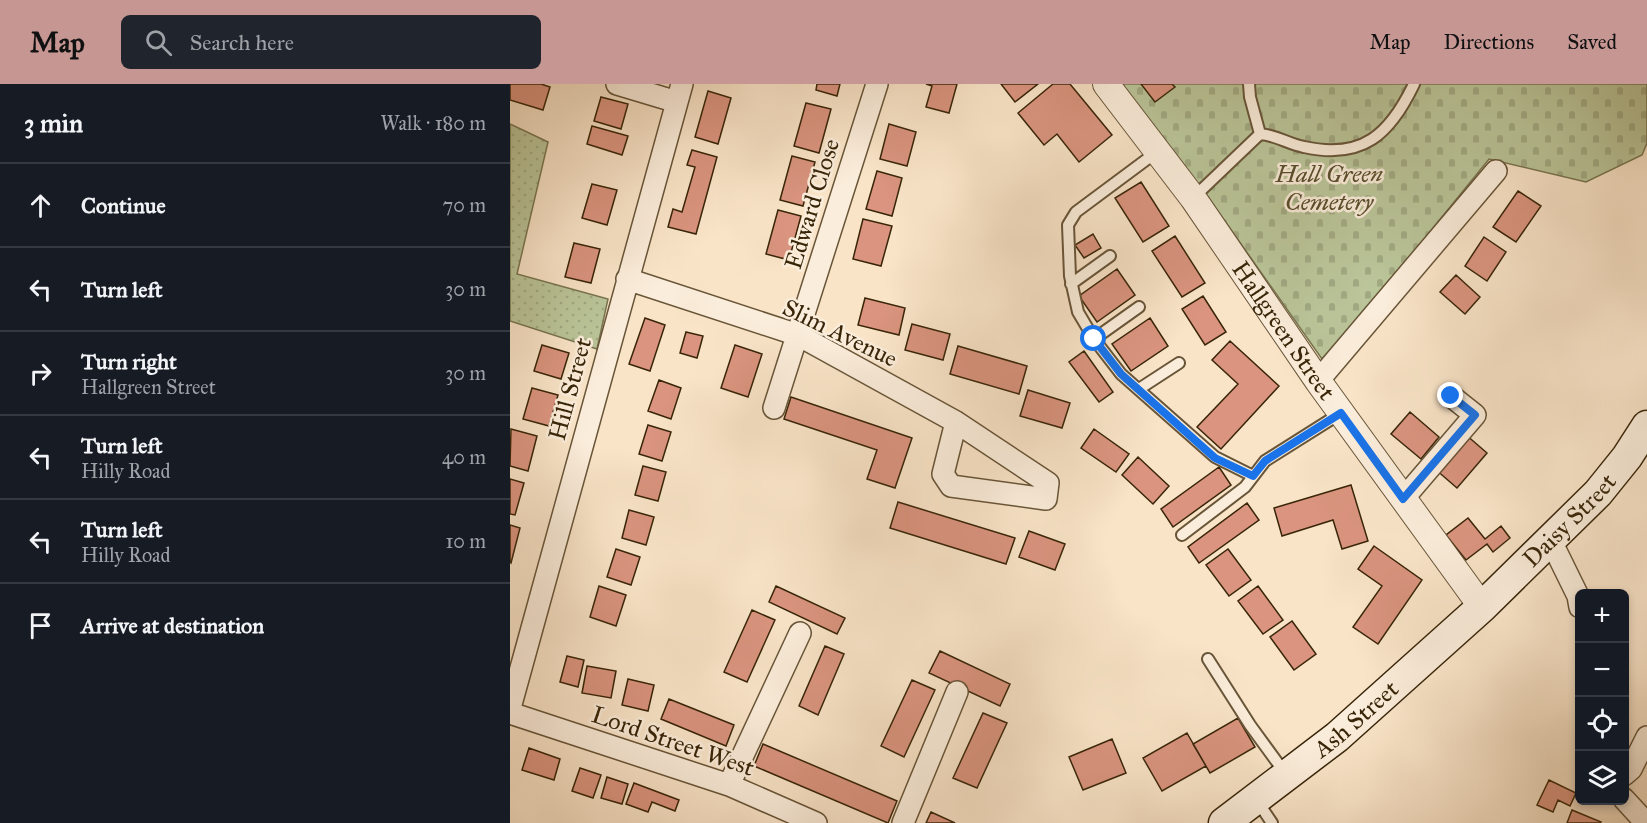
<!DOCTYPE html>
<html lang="en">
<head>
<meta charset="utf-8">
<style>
  :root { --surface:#171b24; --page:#20242c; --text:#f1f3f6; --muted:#9ea1a6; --line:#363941; --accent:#c59692 }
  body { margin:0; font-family:"IM FELL Great Primer",serif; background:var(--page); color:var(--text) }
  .controls { position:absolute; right:18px; bottom:18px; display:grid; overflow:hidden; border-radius:9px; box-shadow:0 3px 9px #0003 }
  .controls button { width:54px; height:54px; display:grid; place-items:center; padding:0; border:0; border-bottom:2px solid var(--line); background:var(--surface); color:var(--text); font:30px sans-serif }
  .stop { position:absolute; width:18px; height:18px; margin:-14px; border:4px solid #1a73e8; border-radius:50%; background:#fff }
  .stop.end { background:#1a73e8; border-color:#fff; box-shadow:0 2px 6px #0008 }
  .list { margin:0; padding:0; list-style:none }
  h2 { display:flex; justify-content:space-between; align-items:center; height:78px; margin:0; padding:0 24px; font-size:26px }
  h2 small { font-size:20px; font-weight:400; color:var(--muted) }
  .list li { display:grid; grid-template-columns:39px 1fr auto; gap:18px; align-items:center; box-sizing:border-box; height:84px; padding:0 24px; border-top:2px solid var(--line) }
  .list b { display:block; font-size:22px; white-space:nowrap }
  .list p { margin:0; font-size:20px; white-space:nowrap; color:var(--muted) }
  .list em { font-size:20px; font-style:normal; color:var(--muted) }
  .icon { flex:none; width:33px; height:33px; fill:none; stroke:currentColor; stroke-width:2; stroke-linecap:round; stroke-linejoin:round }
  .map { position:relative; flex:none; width:1137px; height:739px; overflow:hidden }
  header { display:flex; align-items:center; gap:36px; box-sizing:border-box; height:84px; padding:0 30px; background:var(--accent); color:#111 }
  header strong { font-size:28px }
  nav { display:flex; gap:33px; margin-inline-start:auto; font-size:21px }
  .search { width:420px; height:54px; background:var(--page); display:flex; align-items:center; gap:15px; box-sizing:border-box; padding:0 21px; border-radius:9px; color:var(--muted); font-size:22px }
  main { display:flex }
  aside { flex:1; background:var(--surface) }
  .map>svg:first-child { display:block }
  .grass { fill:url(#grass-dots); stroke:#797550; stroke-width:1.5 }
  .cemetery { fill:url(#cemetery-stones); stroke:#797550; stroke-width:1.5 }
  .building { fill:#da947f; stroke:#382508; stroke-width:1.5 }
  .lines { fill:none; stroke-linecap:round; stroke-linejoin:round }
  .service-casing { stroke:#685538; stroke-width:14 }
  .minor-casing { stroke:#685538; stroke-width:24 }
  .tertiary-casing { stroke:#685538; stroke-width:28 }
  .secondary-casing { stroke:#382508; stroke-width:33 }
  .service { stroke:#fbeddb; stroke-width:10 }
  .minor { stroke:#fbeddb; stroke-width:21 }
  .tertiary { stroke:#fbeddb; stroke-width:26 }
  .secondary { stroke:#fbeddb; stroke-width:30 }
  .route { stroke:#1a73e8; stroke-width:8 }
  .labels { text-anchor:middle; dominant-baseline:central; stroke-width:5; stroke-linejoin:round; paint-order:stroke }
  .park-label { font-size:24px; font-style:italic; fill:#584d2c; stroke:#fbeddb }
  .street-label { font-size:24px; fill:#382508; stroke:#fbeddb }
</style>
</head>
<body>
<header>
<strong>Map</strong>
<div class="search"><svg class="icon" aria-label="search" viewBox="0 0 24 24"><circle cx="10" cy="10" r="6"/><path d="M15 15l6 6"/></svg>Search here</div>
<nav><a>Map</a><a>Directions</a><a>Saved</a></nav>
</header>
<main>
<aside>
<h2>3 min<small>Walk · 180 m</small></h2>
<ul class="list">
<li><svg class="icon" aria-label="ahead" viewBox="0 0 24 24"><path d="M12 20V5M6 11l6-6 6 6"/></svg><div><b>Continue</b></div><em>70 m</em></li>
<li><svg class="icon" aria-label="left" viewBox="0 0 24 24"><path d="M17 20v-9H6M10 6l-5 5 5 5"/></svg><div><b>Turn left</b></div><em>30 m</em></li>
<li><svg class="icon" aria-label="right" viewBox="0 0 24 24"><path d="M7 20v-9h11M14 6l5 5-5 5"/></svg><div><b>Turn right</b><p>Hallgreen Street</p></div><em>30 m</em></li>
<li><svg class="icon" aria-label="left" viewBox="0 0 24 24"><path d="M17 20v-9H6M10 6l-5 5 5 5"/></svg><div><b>Turn left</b><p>Hilly Road</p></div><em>40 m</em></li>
<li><svg class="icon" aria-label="left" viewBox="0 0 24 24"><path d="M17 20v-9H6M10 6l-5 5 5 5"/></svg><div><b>Turn left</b><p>Hilly Road</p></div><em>10 m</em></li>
<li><svg class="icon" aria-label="arrive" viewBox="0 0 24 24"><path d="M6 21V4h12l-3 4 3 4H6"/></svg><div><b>Arrive at destination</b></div></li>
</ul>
</aside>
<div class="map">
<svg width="1137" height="739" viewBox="0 0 1137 739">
  <defs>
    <pattern id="grass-dots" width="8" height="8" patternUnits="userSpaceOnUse" patternTransform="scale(1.5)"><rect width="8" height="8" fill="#bac599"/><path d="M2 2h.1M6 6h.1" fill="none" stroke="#a1a982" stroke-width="1.8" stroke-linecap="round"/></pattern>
    <pattern id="cemetery-stones" width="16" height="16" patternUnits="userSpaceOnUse" patternTransform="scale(1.5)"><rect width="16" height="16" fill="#bac599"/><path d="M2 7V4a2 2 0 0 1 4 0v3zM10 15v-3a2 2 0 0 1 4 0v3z" fill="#a1a982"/></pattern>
  </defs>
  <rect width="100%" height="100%" fill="#f9e4c8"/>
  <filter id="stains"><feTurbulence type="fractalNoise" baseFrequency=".00333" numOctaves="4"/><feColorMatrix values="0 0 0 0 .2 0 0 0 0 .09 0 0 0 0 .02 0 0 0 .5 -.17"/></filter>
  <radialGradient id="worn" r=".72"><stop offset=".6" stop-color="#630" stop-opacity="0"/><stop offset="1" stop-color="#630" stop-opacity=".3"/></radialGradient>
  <path class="grass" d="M0,40l38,18 -31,132 91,25 -11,50 -87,-28z"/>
  <path class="cemetery" d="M610,0h527v59l-5,12 -56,27 -97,-23 -108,133 -59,67 -114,-162z"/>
  <path class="building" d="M0,0h31l9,3 -7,23 -33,-10z
    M307,0h23l-3,12 -21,-6z
    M416,0h31l-8,29 -23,-6 6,-21z
    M491,0h37l-23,18z
    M543,0h17l42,51 -33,27 -22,-28 -13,11 -26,-32z
    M631,0h31l3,3 -20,15z
    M198,7l23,7 -13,46 -23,-7z
    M91,13l27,7 -7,25 -27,-8z
    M296,19l25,6 -12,44 -25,-7z
    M379,40l27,8 -9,34 -27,-7z
    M82,42l36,10 -6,19 -35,-11z
    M182,66l25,7 -21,77 -28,-7 5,-18 9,3 13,-45 -8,-2z
    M282,72l23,6 -12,44 -23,-6z
    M367,87l25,7 -10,38 -26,-7z
    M631,98l28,44 -26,16 -28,-44z
    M82,100l25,6 -10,35 -25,-7z
    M1008,107l23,15 -25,36 -23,-15z
    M268,126l23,6 -12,44 -23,-6z
    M353,135l29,7 -11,40 -28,-7z
    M583,150l8,14 -17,10 -9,-13z
    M665,152l30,47 -23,14 -30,-46z
    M974,153l22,15 -19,29 -22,-15z
    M64,159l26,6 -9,34 -26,-6z
    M607,185l18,26 -38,27 -18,-26z
    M946,191l24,22 -15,17 -25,-22z
    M693,212l23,36 -21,13 -23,-36z
    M355,214l40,10 -6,27 -41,-10z
    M135,234l20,7 -15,46 -21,-7z
    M640,234l18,28 -37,25 -19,-27z
    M402,240l38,10 -7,26 -38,-10z
    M176,248l17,4 -6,22 -17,-5z
    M720,257l49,45 -58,63 -24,-22 41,-43 -26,-24z
    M32,261l27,8 -8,26 -27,-8z
    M225,261l27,9 -14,43 -27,-9z
    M448,262l69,20 -8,28 -69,-20z
    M574,267l29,41 -14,10 -30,-40z
    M149,296l22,8 -10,31 -23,-8z
    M22,304l26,7 -9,31 -26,-7z
    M518,306l42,13 -8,25 -42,-12z
    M281,313l121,41 -17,50 -28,-9 10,-29 -93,-31z
    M900,328l29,25 -18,22 -30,-25z
    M138,341l23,7 -9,29 -23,-7z
    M1,345l26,7 -9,35 -18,-5z
    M584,345l35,25 -13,18 -35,-24z
    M955,350l22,19 -30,35 -22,-19z
    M628,373l31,29 -16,18 -31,-29z
    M133,382l23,6 -8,29 -23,-6z
    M709,383l12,18 -58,42 -12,-18z
    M0,395l14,4 -9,32 -5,-1z
    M841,401l17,56 -26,8 -9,-29 -51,16 -8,-28z
    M388,418l117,36 -9,26 -116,-36z
    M737,419l12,17 -60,43 -11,-16z
    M119,426l25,7 -8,28 -24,-7z
    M958,434l17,21 16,-13 9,12 -17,14 -6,-8 -21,16 -20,-25z
    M0,441l10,3 -9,35 -1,-1z
    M519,447l36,13 -10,26 -36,-13z
    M864,462l48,34 -44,64 -25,-17 29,-41 -24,-17z
    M106,465l24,8 -9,28 -24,-8z
    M718,465l23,31 -22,16 -23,-31z
    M89,502l27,9 -10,31 -26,-9z
    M266,502l69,32 -8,16 -68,-32z
    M748,502l25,34 -20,14 -25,-33z
    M242,526l23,10 -28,62 -23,-10z
    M782,537l24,33 -22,16 -24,-33z
    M315,562l19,8 -26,61 -19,-9z
    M430,567l70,33 -10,22 -71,-33z
    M57,572l17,4 -6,27 -18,-5z
    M77,582l29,5 -5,27 -29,-5z
    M118,595l26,6 -6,26 -26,-6z
    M402,596l23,10 -31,67 -23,-11z
    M159,615l65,26 -8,21 -65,-27z
    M473,629l24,10 -30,65 -24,-10z
    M728,634l17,29 -45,26 -17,-29z
    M677,649l19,33 -44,25 -19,-33z
    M602,655l14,34 -43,17 -14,-33z
    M253,660l134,57 -9,22 -134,-57z
    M19,664l31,11 -6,21 -32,-10z
    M70,684l21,7 -8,23 -21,-7z
    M97,693l21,7 -6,20 -21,-6z
    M1039,696l27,13 -6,13 -12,-6 -5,12 -16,-7z
    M124,699l45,17 -4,11 -23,-9 -4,10 -22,-8z
    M1062,726l29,12 -1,1h-33z
    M421,728l24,11h-29z"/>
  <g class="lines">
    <g class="service-casing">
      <path id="service" d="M739,0l1,13 10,37
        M648,67l-82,61 -8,13 2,51 8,36 16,27 27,35 94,83 38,19
        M683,114l67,-64c16,1 28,10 44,13 59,13 86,-13 110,-63
        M561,200l39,-28
        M584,255l45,-32
        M629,305l40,-26
        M672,451l63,-48 20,-26 76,-48
        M698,575l42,66 35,48
        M746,715l16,24"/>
    </g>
    <g class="minor-casing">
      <path id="minor" d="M107,0l60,18
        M117,195l171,56 158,87 92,61 -2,16 -95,-13 -8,-12 13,-52
        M808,297l178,-210
        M264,324l103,-324
        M893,415l72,-84 -24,-19
        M1040,455l28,57 2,11
        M0,624l172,-624
        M0,629l219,72 87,38
        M1114,691l7,-6 16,-32
        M219,701l71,-152
        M1114,715l22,24
        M393,739l54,-131"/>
    </g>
    <g class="tertiary-casing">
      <g id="tertiary">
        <path id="s1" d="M596,0l87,114 125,183 164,226"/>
      </g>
    </g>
    <g class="secondary-casing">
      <g id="secondary">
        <path id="s2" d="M714,739l113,-86 145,-130 116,-114 29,-36 20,-31"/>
      </g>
    </g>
    <use href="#service" class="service"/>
    <use href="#minor" class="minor"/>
    <use href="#tertiary" class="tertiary"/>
    <use href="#secondary" class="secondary"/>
  </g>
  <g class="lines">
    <path class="route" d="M584,255l27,35 94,84 38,18 12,-15 76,-48 62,86 72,-84 -24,-19"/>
  </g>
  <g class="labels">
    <g class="park-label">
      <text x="819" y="90">Hall Green<tspan x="819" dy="28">Cemetery</tspan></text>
    </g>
    <g class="street-label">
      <text transform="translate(302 120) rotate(-73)">Edward Close</text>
      <text stroke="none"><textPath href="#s1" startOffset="304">Hallgreen Street</textPath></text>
      <text transform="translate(330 249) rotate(26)">Slim Avenue</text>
      <text transform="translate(60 305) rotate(-75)">Hill Street</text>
      <text stroke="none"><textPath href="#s2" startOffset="460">Daisy Street</textPath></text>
      <text stroke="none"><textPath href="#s2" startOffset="168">Ash Street</textPath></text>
      <text transform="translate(163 657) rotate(19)">Lord Street West</text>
    </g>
  </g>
  <rect width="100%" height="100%" filter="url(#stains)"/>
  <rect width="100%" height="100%" fill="url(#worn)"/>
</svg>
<div class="controls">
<button>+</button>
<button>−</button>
<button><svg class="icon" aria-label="locate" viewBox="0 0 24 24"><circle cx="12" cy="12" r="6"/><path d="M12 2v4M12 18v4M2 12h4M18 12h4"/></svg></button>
<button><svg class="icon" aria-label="layers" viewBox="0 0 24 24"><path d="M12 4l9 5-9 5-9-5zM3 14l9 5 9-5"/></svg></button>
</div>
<div class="stop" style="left:584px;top:255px"></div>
<div class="stop end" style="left:941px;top:312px"></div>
</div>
</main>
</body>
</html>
